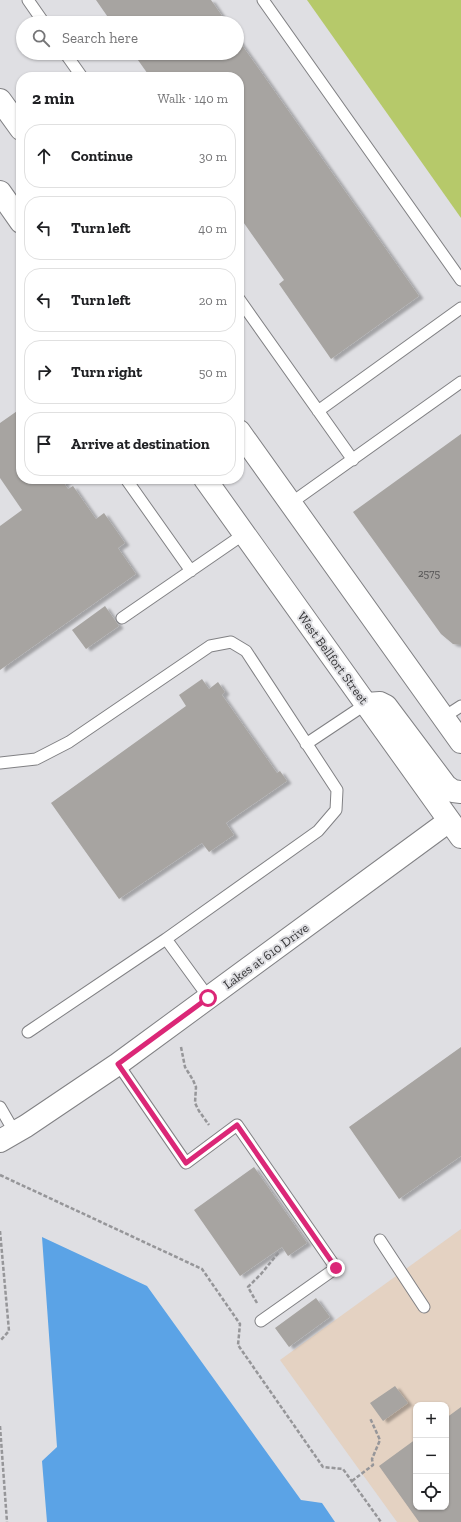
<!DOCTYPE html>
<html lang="en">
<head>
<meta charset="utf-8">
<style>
  :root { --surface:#fff; --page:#f2f2f2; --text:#202124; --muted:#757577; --line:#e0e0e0 }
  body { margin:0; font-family:"Zilla Slab",serif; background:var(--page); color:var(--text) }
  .controls { position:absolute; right:12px; bottom:12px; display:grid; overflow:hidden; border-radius:8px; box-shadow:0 1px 3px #0004 }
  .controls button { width:36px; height:36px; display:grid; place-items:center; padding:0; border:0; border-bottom:1px solid var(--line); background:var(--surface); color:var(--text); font:20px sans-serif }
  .stop { position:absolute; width:12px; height:12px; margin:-9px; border:3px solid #db2777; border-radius:50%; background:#fff }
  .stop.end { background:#db2777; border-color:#fff; box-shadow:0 1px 4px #0008 }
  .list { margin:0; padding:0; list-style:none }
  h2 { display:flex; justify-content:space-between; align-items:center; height:52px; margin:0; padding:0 16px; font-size:17px }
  h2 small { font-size:13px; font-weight:400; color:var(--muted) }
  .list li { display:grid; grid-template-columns:26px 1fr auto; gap:12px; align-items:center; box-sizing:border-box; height:64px; margin:0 8px 8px; padding:0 8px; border:1px solid var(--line); border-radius:16px }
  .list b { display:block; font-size:15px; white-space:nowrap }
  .list em { font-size:13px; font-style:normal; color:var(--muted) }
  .icon { flex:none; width:22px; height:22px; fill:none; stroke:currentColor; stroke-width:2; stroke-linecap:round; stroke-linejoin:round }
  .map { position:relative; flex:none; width:461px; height:1522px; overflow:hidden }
  .search { position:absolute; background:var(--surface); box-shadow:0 1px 3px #0004; left:16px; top:16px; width:228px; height:44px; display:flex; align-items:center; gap:10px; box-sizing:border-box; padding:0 14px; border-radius:22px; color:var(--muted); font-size:15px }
  .panel { position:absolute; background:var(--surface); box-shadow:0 1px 3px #0004; left:16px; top:72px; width:228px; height:412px; border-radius:16px }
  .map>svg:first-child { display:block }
  .industrial { fill:#e4d2c2; fill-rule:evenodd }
  .green { fill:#b6c96a }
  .water { fill:#5ba3e6 }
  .building { fill:#a7a4a1; filter:url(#shadow) }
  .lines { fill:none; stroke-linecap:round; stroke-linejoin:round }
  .lane-casing { stroke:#818184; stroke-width:13 }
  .street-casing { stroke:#818184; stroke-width:24 }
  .secondary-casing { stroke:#818184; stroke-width:24 }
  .path { stroke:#969699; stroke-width:2.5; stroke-dasharray:4 2; stroke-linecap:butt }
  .lane { stroke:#fff; stroke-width:11 }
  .street { stroke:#fff; stroke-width:22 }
  .secondary { stroke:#fff; stroke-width:22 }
  .route { stroke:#db2777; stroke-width:5 }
  .labels { text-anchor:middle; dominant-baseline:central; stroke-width:4; stroke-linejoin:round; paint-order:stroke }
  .number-label { font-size:11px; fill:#525152 }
  .street-label { font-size:13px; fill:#353537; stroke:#dfdfe3 }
</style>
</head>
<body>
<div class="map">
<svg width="461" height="1522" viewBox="0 0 461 1522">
  <defs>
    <filter id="shadow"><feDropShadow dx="4.5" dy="2.5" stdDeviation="1" flood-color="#0004"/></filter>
  </defs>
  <rect width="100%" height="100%" fill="#dfdfe3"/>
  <path class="industrial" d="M461,1229v293h-64l-117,-162zM416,1405h30v102h-30z"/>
  <path class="green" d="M307,0h154v218z"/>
  <path class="water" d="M42,1237l105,49 154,214 21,3 13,19h-288l-5,-61 15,-14z"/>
  <path class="building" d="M96,0h115l16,23h-115z
    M237,38l182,258 -88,63 -52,-75 5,-4 -45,-64v-139h-89l-17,-24h104z
    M20,409l1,2v68h49l-6,4 4,6 5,-3 23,33 8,-6 21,30 -7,5 18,26 -136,96v-144l22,-16 -22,-32v-55z
    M461,434v211l-8,-1 -12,-10 -88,-122z
    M105,606l14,20 -33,23 -14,-19z
    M202,679l7,10 9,-7 7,10 -3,3 55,78 3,-2 7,10 -61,42 8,12 -25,17 -7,-9 -83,56 -68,-96 135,-97 -7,-11z
    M461,1047v109l-62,43 -50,-72z
    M254,1167l53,76 -19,13 -6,-9 -42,29 -46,-66z
    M316,1298l14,19 -41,30 -14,-19z
    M395,1386l13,17 -25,18 -13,-18z
    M461,1407v115h-42l-40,-56 37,-27v68h30v-89z"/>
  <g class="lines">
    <g class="lane-casing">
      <path id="lane" d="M28,0l16,23
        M263,0l198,280
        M65,53l17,24
        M239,299l114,161
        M318,411l143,-103
        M126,479l65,92
        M291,503l170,-121
        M122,618l122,-84
        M444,717l17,-11
        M306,744l60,-40
        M0,763l36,-4 33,-17 141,-96 21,-4 15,9 91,139 -1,20 -18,21 -152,108
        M28,1032l138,-93 43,59
        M118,1064l68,99 51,-38 99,143 -75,53
        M0,1107l15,26
        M380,1240l44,67"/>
    </g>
    <g class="street-casing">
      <path id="street" d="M0,1141l26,-15 92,-62 331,-243"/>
    </g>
    <g class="secondary-casing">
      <path id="secondary" d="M0,100l21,29
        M0,192l21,30
        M239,431l222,311
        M205,479l256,358
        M366,704l14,-1 6,3 60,80 7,5 8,1"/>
    </g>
    <path class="path" d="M181,1047l4,20 8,13 3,7 -1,16 4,8 10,14
      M0,1175l202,94 38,55 -2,21 85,122 20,2 38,53
      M0,1231l9,100 -9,10
      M257,1303l-9,-16 13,-13 18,-22
      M0,1426l7,96
      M352,1481l21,-16 -1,-6 8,-19 -10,-22"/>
    <use href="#lane" class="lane"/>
    <use href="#street" class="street"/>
    <use href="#secondary" class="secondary"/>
  </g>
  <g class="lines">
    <path class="route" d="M208,998l-90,66 68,99 51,-38 99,143"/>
  </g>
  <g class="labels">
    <g class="number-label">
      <text x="429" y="573">2575</text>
    </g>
    <g class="street-label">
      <text transform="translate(333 658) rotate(54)">West Bellfort Street</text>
      <text transform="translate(266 956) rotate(-36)">Lakes at 610 Drive</text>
    </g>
  </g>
</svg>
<div class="controls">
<button>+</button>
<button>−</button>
<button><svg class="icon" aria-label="locate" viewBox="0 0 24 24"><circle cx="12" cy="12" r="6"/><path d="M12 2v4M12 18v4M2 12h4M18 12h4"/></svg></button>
</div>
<div class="stop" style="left:208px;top:998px"></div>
<div class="stop end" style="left:336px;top:1268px"></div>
<div class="search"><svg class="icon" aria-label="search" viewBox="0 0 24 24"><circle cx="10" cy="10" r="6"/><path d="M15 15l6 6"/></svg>Search here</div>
<section class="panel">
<h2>2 min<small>Walk · 140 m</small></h2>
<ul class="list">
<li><svg class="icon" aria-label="ahead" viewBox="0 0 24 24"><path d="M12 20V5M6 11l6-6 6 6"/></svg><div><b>Continue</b></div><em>30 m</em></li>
<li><svg class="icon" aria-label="left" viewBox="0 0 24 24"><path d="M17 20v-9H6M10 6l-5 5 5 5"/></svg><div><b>Turn left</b></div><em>40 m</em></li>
<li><svg class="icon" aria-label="left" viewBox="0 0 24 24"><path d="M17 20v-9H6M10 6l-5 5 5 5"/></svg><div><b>Turn left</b></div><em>20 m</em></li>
<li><svg class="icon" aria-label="right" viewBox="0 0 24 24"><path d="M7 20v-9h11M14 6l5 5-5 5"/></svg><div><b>Turn right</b></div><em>50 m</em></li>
<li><svg class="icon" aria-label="arrive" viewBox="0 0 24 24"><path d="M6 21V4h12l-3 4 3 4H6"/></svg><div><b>Arrive at destination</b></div></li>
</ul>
</section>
</div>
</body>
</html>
